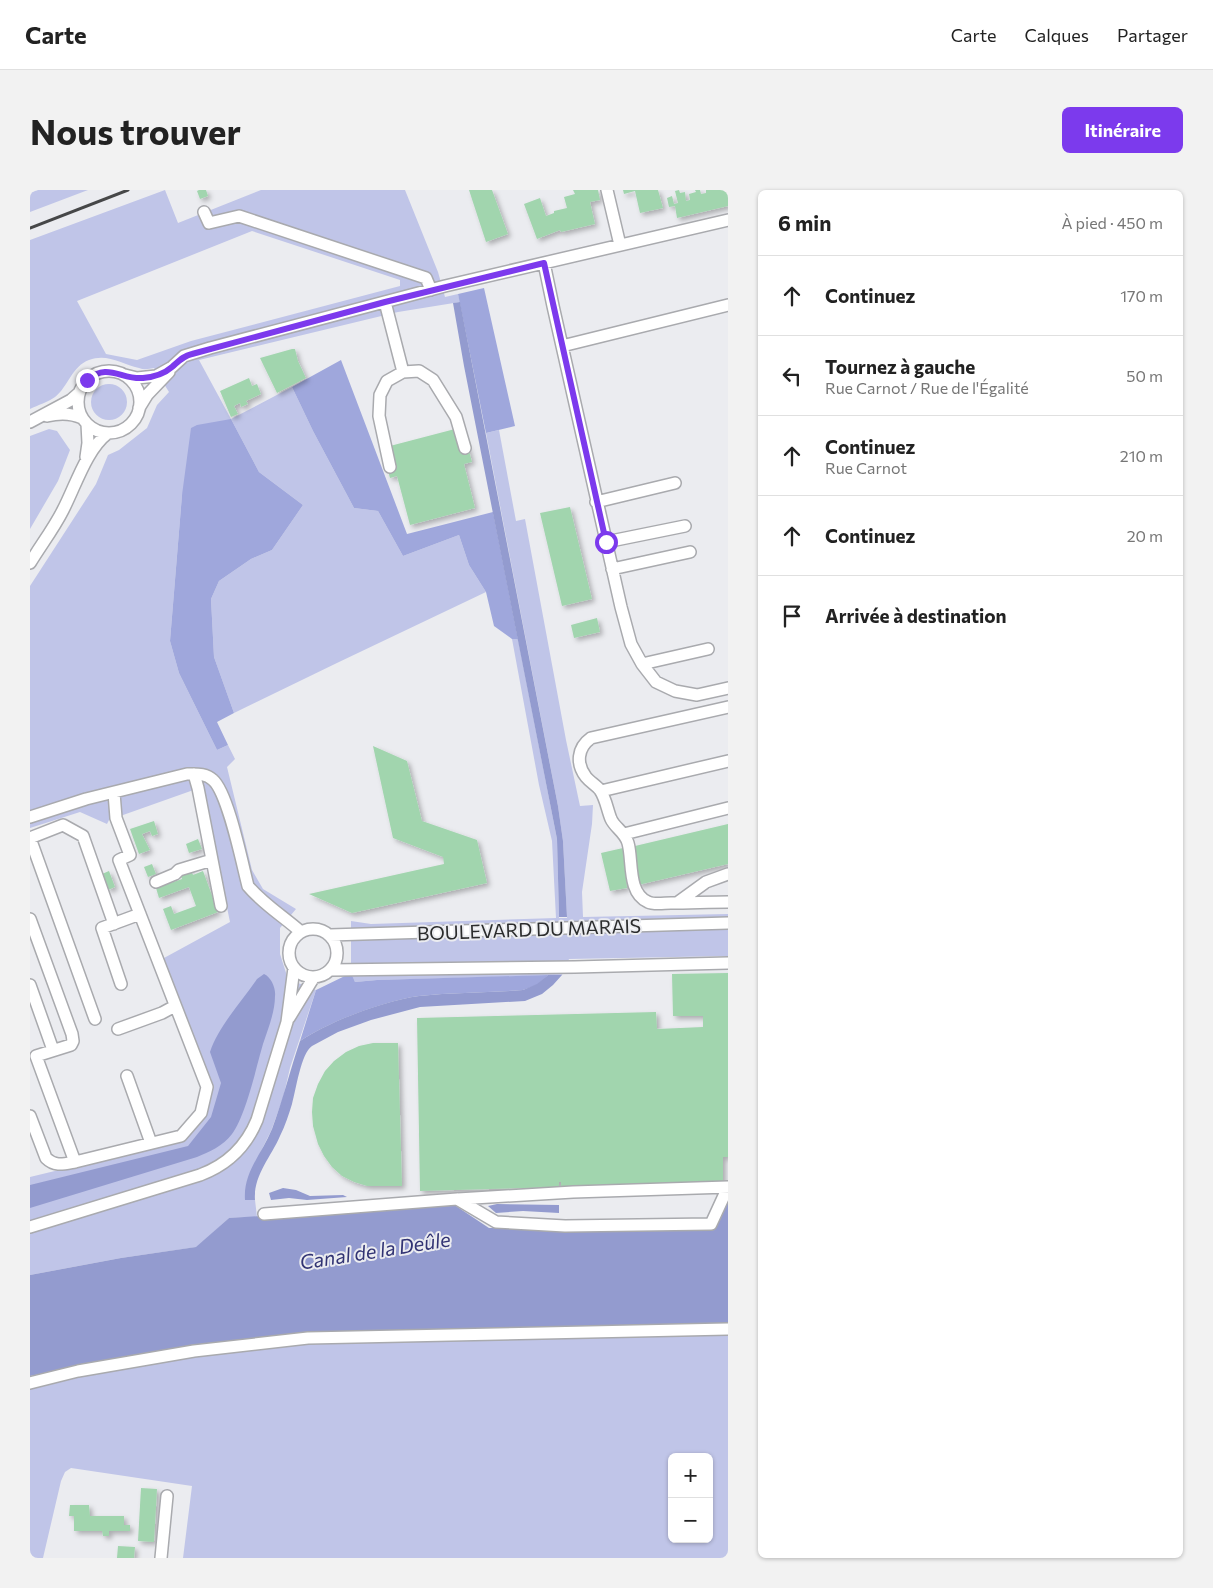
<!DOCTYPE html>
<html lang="fr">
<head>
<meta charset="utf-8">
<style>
  :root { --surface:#fff; --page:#f2f2f2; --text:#222; --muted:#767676; --line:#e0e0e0; --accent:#7c3aed }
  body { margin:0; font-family:Commissioner,sans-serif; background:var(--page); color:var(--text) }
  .controls { position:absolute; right:15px; bottom:15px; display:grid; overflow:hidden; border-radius:8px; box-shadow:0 1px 4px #0004 }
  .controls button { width:45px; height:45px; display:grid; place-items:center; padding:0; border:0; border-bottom:1px solid var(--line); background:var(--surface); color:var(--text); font:25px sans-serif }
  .stop { position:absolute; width:15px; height:15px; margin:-11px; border:4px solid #7c3aed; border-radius:50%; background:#fff }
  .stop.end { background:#7c3aed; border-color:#fff; box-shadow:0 1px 5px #0008 }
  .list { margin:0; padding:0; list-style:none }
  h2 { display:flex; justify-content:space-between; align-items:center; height:65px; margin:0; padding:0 20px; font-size:21px }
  h2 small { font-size:16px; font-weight:400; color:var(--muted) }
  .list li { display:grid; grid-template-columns:32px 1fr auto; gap:15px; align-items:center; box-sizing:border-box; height:80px; padding:0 20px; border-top:1px solid var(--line) }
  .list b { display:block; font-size:19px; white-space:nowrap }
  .list p { margin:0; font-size:16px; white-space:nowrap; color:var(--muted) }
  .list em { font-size:16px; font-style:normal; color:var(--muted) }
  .icon { flex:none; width:28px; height:28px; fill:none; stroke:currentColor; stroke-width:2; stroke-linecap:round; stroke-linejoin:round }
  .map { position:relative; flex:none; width:698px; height:1368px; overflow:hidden; border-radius:8px }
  header { display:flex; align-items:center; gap:30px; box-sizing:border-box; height:70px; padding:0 25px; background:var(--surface); border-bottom:1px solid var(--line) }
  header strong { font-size:24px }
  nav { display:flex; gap:28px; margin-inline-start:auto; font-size:18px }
  .intro { display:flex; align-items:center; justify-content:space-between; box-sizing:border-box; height:120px; padding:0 30px }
  h1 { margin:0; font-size:35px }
  .button { padding:12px 22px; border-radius:8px; background:var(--accent); color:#fff; font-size:18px; font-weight:700 }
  main { display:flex; gap:30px; padding:0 30px }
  aside { flex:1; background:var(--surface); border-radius:8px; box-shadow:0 1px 4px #0004 }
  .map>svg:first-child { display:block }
  .green { fill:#c0c5e8; fill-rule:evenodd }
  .forest { fill:#9fa7dc }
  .water { fill:#939bcf }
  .building { fill:#a1d5ae; filter:url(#shadow) }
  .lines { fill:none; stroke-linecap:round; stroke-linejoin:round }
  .minor-casing { stroke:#a9aaae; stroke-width:14 }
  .minor { stroke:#fff; stroke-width:11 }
  .rail { stroke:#464748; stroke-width:3 }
  .route { stroke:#7c3aed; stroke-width:6 }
  .labels { text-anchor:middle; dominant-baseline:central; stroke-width:4; stroke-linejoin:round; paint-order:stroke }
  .street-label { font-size:19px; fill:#2b2c2d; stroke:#ebecf0 }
  .water-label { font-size:20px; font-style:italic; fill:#313373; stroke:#ebecf0 }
</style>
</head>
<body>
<header>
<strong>Carte</strong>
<nav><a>Carte</a><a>Calques</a><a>Partager</a></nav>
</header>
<div class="intro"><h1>Nous trouver</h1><a class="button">Itinéraire</a></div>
<main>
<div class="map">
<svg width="698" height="1368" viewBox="0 0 698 1368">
  <defs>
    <filter id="shadow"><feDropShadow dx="3" dy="3" stdDeviation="2.5" flood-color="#0004"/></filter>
  </defs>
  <rect width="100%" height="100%" fill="#ebecf0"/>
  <path class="green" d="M8,0h50l-58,22v-19z
    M135,0l13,33 83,-33h144l33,82 7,25 13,-3 2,8 -62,10 -199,48 32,59 61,-32 21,44 41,77 24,3 25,45 56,-21 10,30 17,27 -147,70 -105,51 -20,-56 -3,-58 8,-18 32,-22 21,-9 31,-45 -44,-33 -28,-53 -49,76 -12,146 9,32 38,77 11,-5 7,14 -8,8 25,103 11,19 33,20 -16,19v26l8,25 28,11 -26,78 -7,30 -12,33 -10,20 -16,49h10l2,17 -28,1 -32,29 -76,11 -91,17v-98l153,-37 29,-52 -48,-130 66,-36 -28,-135 -93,33 -2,4 -27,-12 -50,16v-242l66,-102 12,-29 11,-5 28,-22 10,-23 12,-13 -15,-24c-5,1 -10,2 -15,0 -17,-4 -32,-15 -50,-8 -17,6 -21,27 -34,37 -7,5 -17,8 -25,12v-169zM222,41l148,49v6l-209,55 -54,19 -31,-6 -29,-53z
    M61 212a18 18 0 1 1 36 0a18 18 0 1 1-36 0Z
    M19,239l8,2 13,19 -12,31 -28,48v-93z
    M469,240l17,91 9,-2 41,221 14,66 13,-1 -1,19 -10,68 1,25 145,-3v42l-159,3 -7,16 -185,5 -22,2 -4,-8v-53l20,3 185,-6 -4,-77 -13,-56 -27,-146h6l39,200 2,79h8l-4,-77 -5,-35 -72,-373z
    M698,1135v233h-545l9,-72 -121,-18 -6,4 -4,9 -18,77h-13v-182c49,-10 98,-20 147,-28 43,-7 87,-10 130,-14zM642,1267h37v82h-37z"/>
  <path class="forest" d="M454,98l31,138 -29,7 -28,-139z
    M311,170l66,174 86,-22 25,127h-6l-18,-13 -8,-34 -17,-27 -10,-30 -56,21 -25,-45 -24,-3 -41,-77 -21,-44z
    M201,229l28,53 44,33 -31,45 -21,9 -32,22 -8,18 3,58 20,56 -17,9 11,23 -11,5 -38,-77 -9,-32 12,-146 9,-67 6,-3z
    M321,783l4,9 22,-2 171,-5 -11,10 -14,5c-34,3 -69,2 -104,6 -35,5 -89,25 -119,45l16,-51z"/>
  <path class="water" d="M430,112l98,504 5,35 4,76h-8l-2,-78 -93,-473 -11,-63z
    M234,784c7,3 12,14 11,22 0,16 -7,33 -12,48 -7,24 -17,71 -31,90 -9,12 -23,18 -35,23l-167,51v-23l158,-39 23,-29 10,-34 -11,-31c8,-25 32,-51 47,-73z
    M518,785h14l-9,10 -11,9 -17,7 -105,6 -49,13 -33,12 -26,14c-11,7 -16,44 -20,58 -3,10 -7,22 -12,32 -9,21 -27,40 -25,64h-10c-2,-28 17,-46 27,-71 11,-29 18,-59 28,-88 30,-20 83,-40 119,-45 35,-4 70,-3 104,-6l14,-6z
    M253,998l13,2 14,6 33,-1 4,2 -40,3 -18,-2 -18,2 -2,-7z
    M698,1010v125l-421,9c-43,4 -87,7 -130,14 -49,8 -98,18 -147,28v-101l91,-17 75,-11 33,-29 224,-14 36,24 69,1 3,2 153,-1z
    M467,1014l62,1v8l-36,-2 -27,2 -8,-7z"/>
  <path class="building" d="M169,0h7l2,6 -8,3 -3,-8z
    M439,0h23l16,44 -22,8z
    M543,0h25l2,10 -10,2 5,22 -34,8 -1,-2 -23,9 -13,-35 16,-6 6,18 8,-3v-2l13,-3 -3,-11 11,-3z
    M593,0h35l5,18 -23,5 -5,-22 -11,3z
    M649,0l1,3 5,-1 1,9 4,-1 -1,-6 7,-2 -1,-2h5l1,4 5,-1v-3h22v16l-51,12 -2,-12 -6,1 -2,-9 5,-2 2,8 4,-1 -3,-12z
    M262,159h3l3,12 8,17 -29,15 -17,-35z
    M219,188l3,8 5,-2 4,10 -15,7 2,3 -7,3 -1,-4 -6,3 4,8 -7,3 -11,-26z
    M425,239l13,18 4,15 -8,2 11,44 -65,17 -13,-49 -7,2 -3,-11 3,-21z
    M540,317l22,92 -30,7 -22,-93z
    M567,428l3,14 -26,6 -3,-13z
    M343,556l34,15 15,60 55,19 10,43 -135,30 -43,-19 135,-30 -1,-7 -50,-19z
    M124,631l4,13 -6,2 -2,-5 -8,3 8,16 -11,4 -9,-25z
    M698,634v40l-90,21 -3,-39z
    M168,649l4,10 -13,4 -3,-9z
    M593,658l4,40 -17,3 -9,-38z
    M122,674l4,10 -8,3 -4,-10z
    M161,680l2,5 10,-4 15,41 -47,18 -8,-21 8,-3 3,8 22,-8 -7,-19 -30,11 -3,-10 26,-9 -2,-5z
    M79,681l6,16 -7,3 -6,-16z
    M698,783v184h-5v26l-162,4v-5h-2v5l-139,4 -3,-173 239,-6 1,17 46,-2v-11h-30l-1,-42z
    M343,853h25l4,143h-35l-13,-4 -12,-6 -10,-9 -8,-11 -6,-12 -5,-18 -1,-14 1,-14 5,-14 7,-13 9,-10 12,-9 13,-6z
    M111,1298l16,1 -3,53 -16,-1z
    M40,1315h19l1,11h34v9h6v6h-21v5h-6l-1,-5h-28v-15h-5z
    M88,1356l17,1 -1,11h-17z"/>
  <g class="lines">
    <g class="minor-casing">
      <path id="minor" d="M577,0l13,55
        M174,22l5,11 30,-7 187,62 5,12
        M514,73l9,43 68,301 10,37 11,20 66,-15
        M355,112l18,70
        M532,156l166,-41
        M48 212a31 31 0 1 1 62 0a31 31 0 1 1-62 0Z
        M95,185l12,3 19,-2 16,-9 12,-11 26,-8 235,-62 283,-66
        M109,218l8,-13 22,-23
        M17,226c12,-3 24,-3 35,2
        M0,232l41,-22 8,-7
        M56,267l2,-14 -1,-19
        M360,277l-11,-51 1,-21 7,-14 16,-9 16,-1 14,9 23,37 9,31
        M566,312l79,-19
        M576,352l79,-16
        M0,373c11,-18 24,-35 33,-53 13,-25 23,-60 45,-77
        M582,379l78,-17
        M612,474l14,18 19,9 22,4 31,-7
        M698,517l-137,31c-14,10 -15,26 -5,39 4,5 10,8 14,13 6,9 7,19 11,29 4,9 14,13 17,24 5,17 -1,50 20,59 6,3 16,1 23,1 19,0 38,-1 57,-1
        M164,584l4,14 23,118
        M571,601l127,-30
        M0,627l56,-18 101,-25c9,0 19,-1 26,6 15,13 29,83 35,106 15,18 35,30 53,46
        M594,644l104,-26
        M0,648l65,181
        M0,648l33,-13 20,11 31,88
        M126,692l19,-8 4,-4 33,-10
        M647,713l29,-21 22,-8
        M0,729l42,115 1,7 -2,4 -35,11 39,106c-11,2 -20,5 -29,-4l-16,-42
        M259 763a24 24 0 1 1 48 0a24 24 0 1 1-48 0Z
        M300,745l398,-12
        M301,780l244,-3 153,-4
        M91,794l-19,-56 38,-14
        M0,795l23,65
        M259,828l25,-41
        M88,839l44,-16 13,-7
        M97,886l24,67
        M45,972l106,-26 20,-23 6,-26 -88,-227 11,-5 -14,-37 -2,-25
        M428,1009l115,-7 155,-5
        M234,1024l193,-15 39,23 69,4 146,-2 17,-37
        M0,1037l170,-52c27,-10 46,-28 57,-55l30,-98 7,-54
        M0,1193l48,-12 116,-20 114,-13 420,-9
        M131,1368l6,-62"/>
    </g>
    <use href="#minor" class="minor"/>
    <path class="rail" d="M0,38l98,-38"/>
  </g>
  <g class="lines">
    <path class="route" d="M57,190c21,-18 34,0 56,-2 11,-1 21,-4 29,-11 7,-6 11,-11 20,-13l193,-52 159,-39 62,279"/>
  </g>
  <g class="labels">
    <g class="street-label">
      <text transform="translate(499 739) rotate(-2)">BOULEVARD DU MARAIS</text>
    </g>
    <g class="water-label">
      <text transform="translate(345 1060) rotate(-9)">Canal de la Deûle</text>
    </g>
  </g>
</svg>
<div class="controls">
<button>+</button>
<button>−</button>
</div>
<div class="stop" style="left:576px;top:352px"></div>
<div class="stop end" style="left:57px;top:190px"></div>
</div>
<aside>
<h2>6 min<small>À pied · 450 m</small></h2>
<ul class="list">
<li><svg class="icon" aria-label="ahead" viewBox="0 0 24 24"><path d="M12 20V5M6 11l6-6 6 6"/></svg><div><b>Continuez</b></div><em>170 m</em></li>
<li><svg class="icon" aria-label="left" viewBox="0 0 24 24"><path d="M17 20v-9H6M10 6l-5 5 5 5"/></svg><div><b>Tournez à gauche</b><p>Rue Carnot / Rue de l'Égalité</p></div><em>50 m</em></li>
<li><svg class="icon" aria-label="ahead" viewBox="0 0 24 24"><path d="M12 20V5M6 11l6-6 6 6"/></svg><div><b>Continuez</b><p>Rue Carnot</p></div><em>210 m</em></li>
<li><svg class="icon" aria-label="ahead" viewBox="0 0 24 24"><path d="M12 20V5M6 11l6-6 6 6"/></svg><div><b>Continuez</b></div><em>20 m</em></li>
<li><svg class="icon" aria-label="arrive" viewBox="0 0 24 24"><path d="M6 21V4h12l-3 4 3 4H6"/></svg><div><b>Arrivée à destination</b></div></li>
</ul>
</aside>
</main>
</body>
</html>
